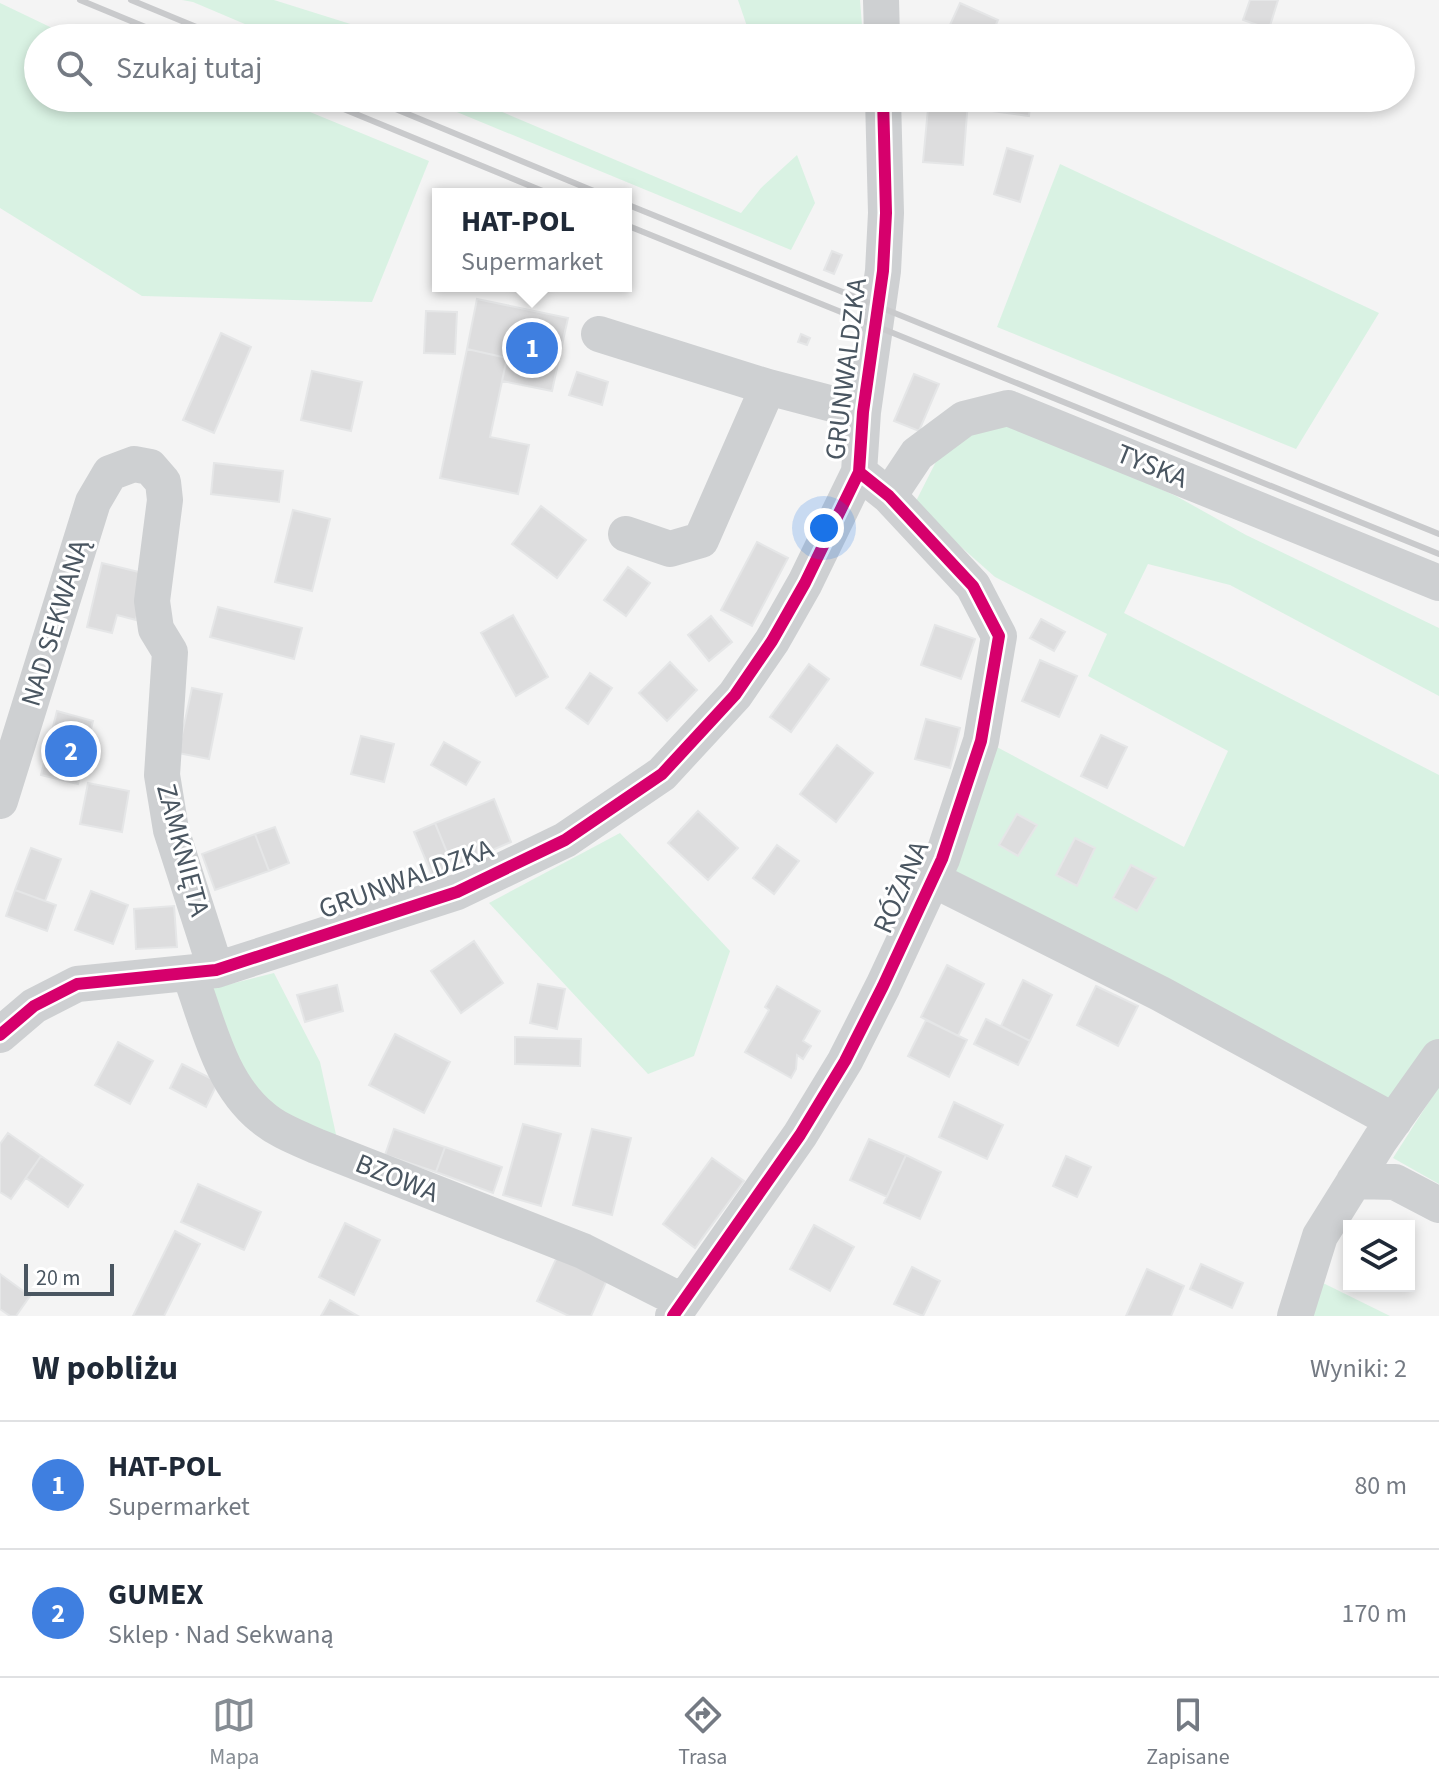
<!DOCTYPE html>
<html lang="pl">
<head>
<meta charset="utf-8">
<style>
  :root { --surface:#fff; --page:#f6f6f7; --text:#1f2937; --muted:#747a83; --line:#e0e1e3; --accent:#868d94 }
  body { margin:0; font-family:"Source Sans 3",sans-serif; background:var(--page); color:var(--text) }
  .controls { position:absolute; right:24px; bottom:24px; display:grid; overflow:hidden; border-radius:0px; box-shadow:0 4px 12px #0003 }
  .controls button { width:72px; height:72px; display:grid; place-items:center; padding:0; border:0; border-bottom:2px solid var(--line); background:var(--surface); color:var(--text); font:40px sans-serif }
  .scale { position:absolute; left:24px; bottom:20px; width:90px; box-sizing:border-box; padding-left:8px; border:4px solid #4a5661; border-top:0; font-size:22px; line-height:28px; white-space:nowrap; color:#4a5661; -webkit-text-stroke:6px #fff; paint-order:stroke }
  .you { position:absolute; left:824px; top:528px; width:28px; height:28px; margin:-20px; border:6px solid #fff; border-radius:50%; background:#1a73e8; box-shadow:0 0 0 12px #1a73e833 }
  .badge { display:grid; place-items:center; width:52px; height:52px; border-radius:50%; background:var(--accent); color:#fff; font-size:26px; font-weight:700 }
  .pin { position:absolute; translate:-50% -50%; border:4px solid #fff; box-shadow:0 2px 8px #0006 }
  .popup { position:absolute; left:432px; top:188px; width:200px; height:104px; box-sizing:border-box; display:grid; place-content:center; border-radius:0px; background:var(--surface); filter:drop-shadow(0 2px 6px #0005); font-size:26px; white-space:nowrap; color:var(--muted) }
  .popup b { font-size:30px; color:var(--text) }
  .popup::after { content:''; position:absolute; left:50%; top:100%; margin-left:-16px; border:16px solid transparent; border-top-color:var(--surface) }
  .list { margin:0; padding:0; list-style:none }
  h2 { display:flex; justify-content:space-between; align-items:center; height:104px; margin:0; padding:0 32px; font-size:34px }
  h2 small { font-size:26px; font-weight:400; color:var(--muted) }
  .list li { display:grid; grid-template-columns:52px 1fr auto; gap:24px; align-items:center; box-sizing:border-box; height:128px; padding:0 32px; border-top:2px solid var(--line) }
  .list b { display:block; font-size:30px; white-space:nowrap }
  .list p { margin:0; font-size:26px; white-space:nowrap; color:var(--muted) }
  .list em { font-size:26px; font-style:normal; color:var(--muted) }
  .icon { flex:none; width:44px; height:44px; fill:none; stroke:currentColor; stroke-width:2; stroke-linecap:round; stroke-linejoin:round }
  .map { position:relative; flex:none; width:1439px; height:1316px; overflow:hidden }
  .search { position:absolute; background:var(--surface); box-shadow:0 4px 12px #0003; left:24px; right:24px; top:24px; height:88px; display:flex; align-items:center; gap:20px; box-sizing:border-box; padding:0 28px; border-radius:44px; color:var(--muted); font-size:30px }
  .sheet { height:360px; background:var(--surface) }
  nav { display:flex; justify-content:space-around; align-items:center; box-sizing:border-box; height:112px; border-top:2px solid var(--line); background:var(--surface); font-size:22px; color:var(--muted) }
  nav a { display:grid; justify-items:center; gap:4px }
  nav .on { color:var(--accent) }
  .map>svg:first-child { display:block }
  .green { fill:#d9f2e3 }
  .building { fill:#ddddde; stroke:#e5e6e7; stroke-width:2 }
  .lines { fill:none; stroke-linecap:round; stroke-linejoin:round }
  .minor { stroke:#ced0d2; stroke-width:36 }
  .rail { stroke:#c9cacc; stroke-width:6 }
  .cycleway-casing { stroke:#fff; stroke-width:17 }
  .cycleway { stroke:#d6006c; stroke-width:12 }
  .labels { text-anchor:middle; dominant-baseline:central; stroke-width:6; stroke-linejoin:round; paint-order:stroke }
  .street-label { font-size:28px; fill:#4a5661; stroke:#fff }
</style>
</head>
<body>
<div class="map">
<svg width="1439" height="1316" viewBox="0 0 1439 1316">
  <rect width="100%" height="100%" fill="#f4f4f4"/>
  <path class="green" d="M182,0h92l121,38h-117l-85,-36z
    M738,0h122l3,38h-112z
    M0,3l73,35h-35v60h238l153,63 -57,141 -230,-6 -142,-88z
    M423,98h46l272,115 20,-25 36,-33 18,48 -24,47z
    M1060,164l319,149 -83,136 -299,-122z
    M1020,425l156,71 70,39 193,93v68l-209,-111 -82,-21 -24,49 315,162v264l-52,71 -437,-233 43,-132 191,102 44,-96 -140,-75 19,-42 -112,-57 -81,-72 33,-65 21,-9z
    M620,833l110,118 -36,105 -46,18 -159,-171z
    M274,973l46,89 17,77 -68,-31 -40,-58 -18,-61z
    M1439,1086v98l-46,-26z
    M1323,1283l67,33h-77z"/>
  <path class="building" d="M1250,0h28l-9,29 -26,-9z
    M960,3l38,17 -8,18h-46z
    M929,98l39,3 -5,64 -40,-3z
    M978,98h53l-2,18 -53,-7z
    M1007,148l26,8 -13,46 -26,-8z
    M832,251l10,4 -8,19 -10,-4z
    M477,299l91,19 -16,73 -50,-10 5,-23 -40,-9z
    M426,311l31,1 -2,42 -31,-1z
    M221,333l30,14 -37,86 -31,-13z
    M801,334l9,4 -3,7 -9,-3z
    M467,349l40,9 -17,79 39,8 -11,49 -78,-16z
    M312,371l50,11 -11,49 -50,-11z
    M577,372l31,10 -6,23 -33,-10z
    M914,374l25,10 -20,47 -25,-10z
    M214,463l69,8 -4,31 -68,-8z
    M541,506l45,34 -29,38 -45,-34z
    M293,510l37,9 -18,72 -37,-9z
    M757,542l31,16 -36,68 -31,-16z
    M102,563l45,11 -11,46 -19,-5 -5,18 -25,-6z
    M628,567l22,16 -24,33 -22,-16z
    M218,607l84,21 -8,31 -84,-22z
    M513,615l35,62 -32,19 -35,-63z
    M711,616l21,26 -23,19 -21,-26z
    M1041,619l24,13 -11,19 -24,-13z
    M935,625l40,14 -14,40 -40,-14z
    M1040,660l37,16 -18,41 -37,-16z
    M670,662l27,28 -30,31 -28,-28z
    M809,664l20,15 -38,53 -21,-15z
    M590,673l22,15 -24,36 -22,-16z
    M192,688l30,6 -13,65 -31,-6z
    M57,711l36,10 -15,63 -37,-9z
    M926,719l34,9 -10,40 -35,-9z
    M1101,735l26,12 -20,41 -26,-12z
    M361,736l33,8 -10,38 -33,-8z
    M444,742l36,20 -14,23 -35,-20z
    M837,745l36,28 -37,49 -36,-28z
    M88,783l41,8 -7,41 -42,-8z
    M494,799l17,43 -58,25 -18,-44z
    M698,811l40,37 -30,32 -40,-37z
    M1017,814l20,11 -19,31 -19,-11z
    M435,823l18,44 -21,8 -18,-43z
    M275,827l14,36 -20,8 -14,-37z
    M255,834l14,37 -54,19 -13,-36z
    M1075,838l20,10 -18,38 -21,-11z
    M777,845l22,16 -25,33 -21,-16z
    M31,848l30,11 -16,42 -30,-11z
    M1131,865l25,13 -19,33 -24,-13z
    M15,890l41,15 -9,26 -41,-15z
    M91,891l37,14 -15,39 -38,-14z
    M174,906l3,41 -41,2 -2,-40z
    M474,941l29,42 -42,30 -30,-42z
    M947,965l37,19 -26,52 -37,-19z
    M1023,980l29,15 -22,46 -29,-15z
    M538,984l27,5 -8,40 -27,-6z
    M337,985l6,26 -38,11 -8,-27z
    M777,986l43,25 -17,30 8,5 -8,13 -6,-4 -1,14 -5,9 -46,-26 24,-42 -4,-3z
    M1096,986l42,20 -20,40 -41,-21z
    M986,1019l44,22 -12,24 -44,-21z
    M926,1020l41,20 -18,37 -41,-21z
    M395,1034l55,28 -26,51 -55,-28z
    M515,1037l66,2 -1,27 -65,-2z
    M118,1042l35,19 -23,43 -35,-19z
    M182,1064l36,18 -12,25 -36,-19z
    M954,1102l49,23 -16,34 -48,-22z
    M523,1124l38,10 -20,72 -38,-11z
    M394,1129l51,18 -9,25 -51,-17z
    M592,1129l39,9 -19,77 -39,-10z
    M8,1133l33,23 -30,43 -11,-7v-48z
    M869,1139l37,16 -19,42 -37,-17z
    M445,1147l57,20 -9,26 -57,-21z
    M906,1155l35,17 -21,47 -36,-16z
    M41,1156l42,29 -15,22 -42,-29z
    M1066,1156l25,11 -14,30 -24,-11z
    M712,1158l32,23 -49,67 -32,-24z
    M198,1184l63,28 -17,38 -63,-28z
    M345,1223l35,17 -26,55 -35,-18z
    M814,1225l40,22 -24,44 -40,-22z
    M175,1231l25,13 -36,72h-31z
    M557,1257l50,23 -16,36h-22l-32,-15z
    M1201,1264l42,19 -11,25 -42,-19z
    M912,1267l28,14 -17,35 -29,-12z
    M1147,1269l37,17 -13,30h-45z
    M0,1274l30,22 -14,20h-6l-10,-7z
    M330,1300l28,16h-37z"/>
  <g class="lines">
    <path class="minor" d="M881,0l1,38
      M599,334l169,53
      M889,496l28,-42 47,-35 44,-11 431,175
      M626,534l44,15 31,-9 67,-153 95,25
      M0,801l93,-299 17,-29 24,-9 16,3 13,15 2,18 -13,101 4,28 14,23 -8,123 9,55 45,140
      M932,879l229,115 233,127
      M190,975c18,48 30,108 72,142 15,13 36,21 54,29l267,105 99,50
      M0,1035l34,-29 43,-22 139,-14 241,-78 108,-52 97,-66 73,-79 37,-54 33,-58 54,-111 4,-60 20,-141 3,-58 -3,-115
      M1354,1181l41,1 44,23
      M673,1316l127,-181 45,-74 38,-75 59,-127 39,-118 18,-105 -26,-50 -84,-90 -30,-24
      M1295,1316l25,-80 60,-96 59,-83"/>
    <path class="rail" d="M80,0l92,38
      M131,0l92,38
      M317,98l233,96
      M369,98l232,96
      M626,204l813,330
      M626,225l813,329"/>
    <g class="cycleway-casing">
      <path id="cycleway" d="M0,1035l34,-29 43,-22 139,-14 241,-78 108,-52 97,-66 73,-79 37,-54 33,-58 54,-111 4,-60 20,-141 3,-58 -3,-115
        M673,1316l127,-181 45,-74 38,-75 59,-127 39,-118 18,-105 -26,-50 -84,-90 -30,-24"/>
    </g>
    <use href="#cycleway" class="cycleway"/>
  </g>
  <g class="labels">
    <g class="street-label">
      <text transform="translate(846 369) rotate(-83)">GRUNWALDZKA</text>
      <text transform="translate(1152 466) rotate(22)">TYSKA</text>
      <text transform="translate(55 623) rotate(-73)">NAD SEKWANĄ</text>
      <text transform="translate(183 850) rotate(75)">ZAMKNIĘTA</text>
      <text transform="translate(406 879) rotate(-20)">GRUNWALDZKA</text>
      <text transform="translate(901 887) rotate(-66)">RÓŻANA</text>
      <text transform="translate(397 1178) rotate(22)">BZOWA</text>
    </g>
  </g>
</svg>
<div class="controls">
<button><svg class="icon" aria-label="layers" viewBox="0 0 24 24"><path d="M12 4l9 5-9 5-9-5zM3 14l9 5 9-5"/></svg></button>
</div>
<div class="scale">20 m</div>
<div class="you"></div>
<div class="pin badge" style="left:532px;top:348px;background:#3f7fe0">1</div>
<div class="popup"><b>HAT-POL</b>Supermarket</div>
<div class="pin badge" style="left:71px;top:751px;background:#3f7fe0">2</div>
<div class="search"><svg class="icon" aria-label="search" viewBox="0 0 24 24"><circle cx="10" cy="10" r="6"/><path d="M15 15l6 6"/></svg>Szukaj tutaj</div>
</div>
<section class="sheet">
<h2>W pobliżu<small>Wyniki: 2</small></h2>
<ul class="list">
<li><span class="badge" style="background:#3f7fe0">1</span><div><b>HAT-POL</b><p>Supermarket</p></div><em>80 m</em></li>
<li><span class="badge" style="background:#3f7fe0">2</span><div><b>GUMEX</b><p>Sklep · Nad Sekwaną</p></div><em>170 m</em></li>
</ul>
</section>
<nav>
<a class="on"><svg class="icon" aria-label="map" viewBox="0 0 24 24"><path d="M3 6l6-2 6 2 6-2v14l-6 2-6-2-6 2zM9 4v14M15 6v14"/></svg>Mapa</a>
<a><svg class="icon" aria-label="directions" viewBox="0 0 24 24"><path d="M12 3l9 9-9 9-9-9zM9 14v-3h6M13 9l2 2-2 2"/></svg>Trasa</a>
<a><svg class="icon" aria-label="saved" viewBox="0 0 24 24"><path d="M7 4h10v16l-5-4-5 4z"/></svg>Zapisane</a>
</nav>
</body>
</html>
